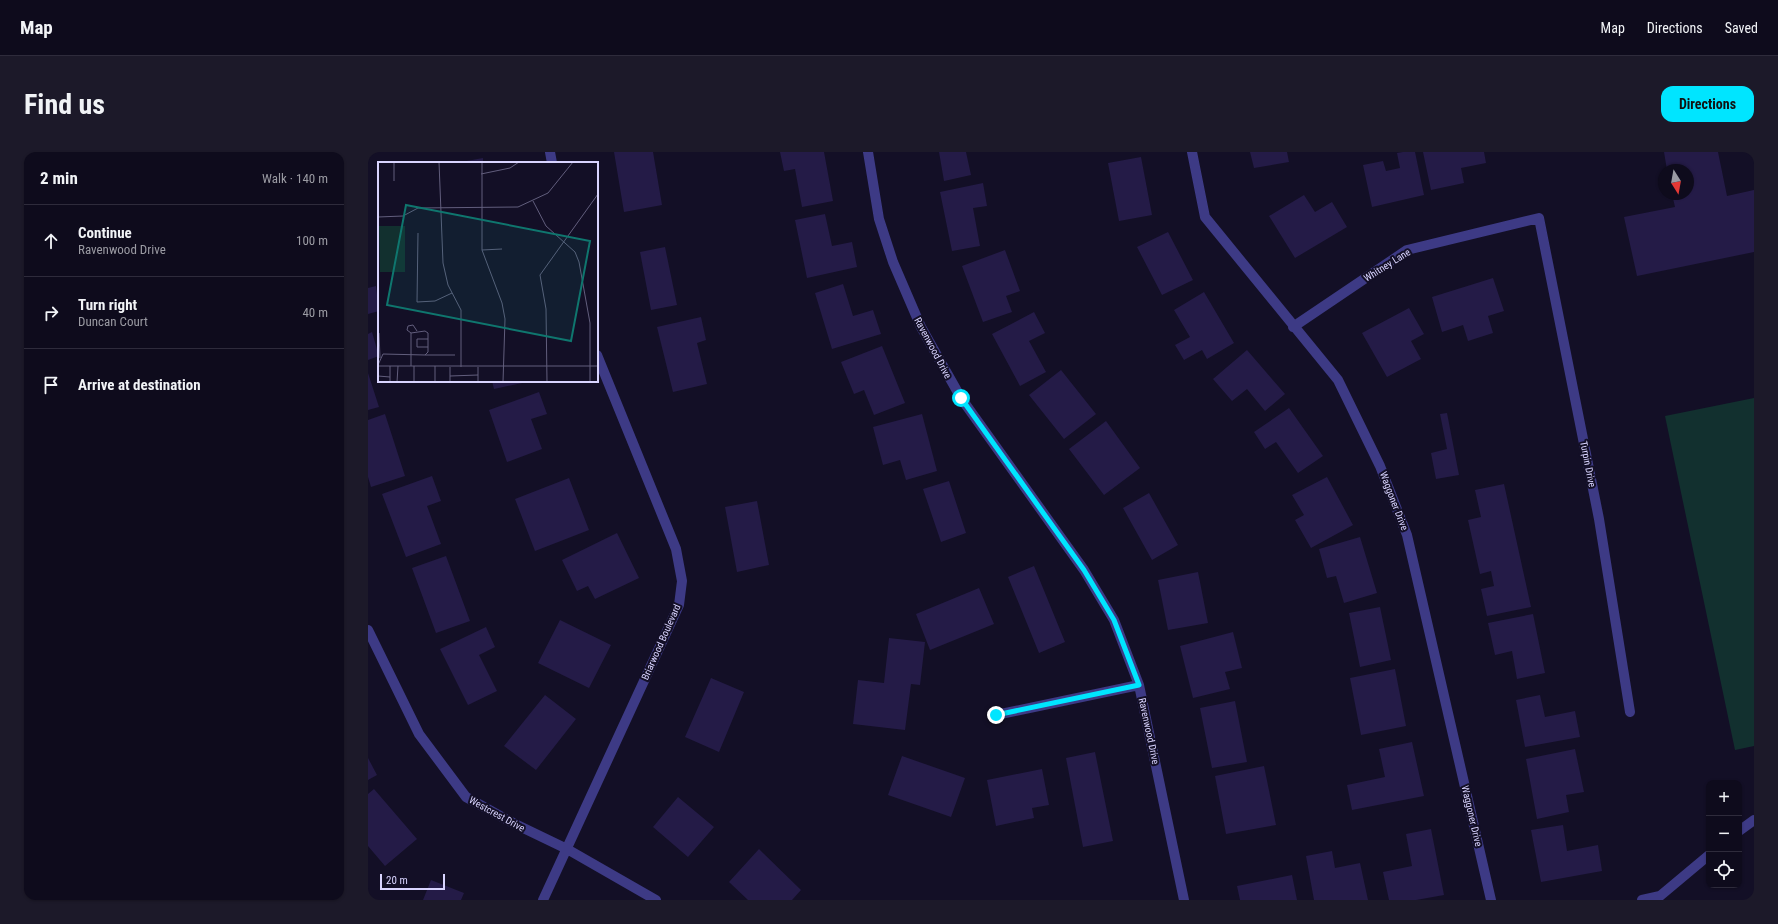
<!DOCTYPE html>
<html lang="en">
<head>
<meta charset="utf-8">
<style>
  :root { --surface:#0e0b1c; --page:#1c1929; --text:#f1f3f6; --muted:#9b9ba3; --line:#2e2b3b; --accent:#00e5ff }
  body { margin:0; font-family:"Roboto Condensed",sans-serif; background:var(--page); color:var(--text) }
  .controls { position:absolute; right:12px; bottom:12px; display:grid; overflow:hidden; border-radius:8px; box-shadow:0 1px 3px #0004 }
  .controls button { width:36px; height:36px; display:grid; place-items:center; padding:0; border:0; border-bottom:1px solid var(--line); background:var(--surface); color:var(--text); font:20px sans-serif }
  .compass { position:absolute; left:1290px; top:12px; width:36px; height:36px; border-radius:50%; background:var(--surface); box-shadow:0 1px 3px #0004; rotate:169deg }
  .scale { position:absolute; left:12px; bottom:10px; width:65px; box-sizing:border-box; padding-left:4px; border:2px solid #d9d4ff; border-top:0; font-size:11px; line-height:14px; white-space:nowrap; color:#d9d4ff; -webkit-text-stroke:3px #130f26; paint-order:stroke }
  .stop { position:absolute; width:12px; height:12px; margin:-9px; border:3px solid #00e5ff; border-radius:50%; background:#fff }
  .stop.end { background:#00e5ff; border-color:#fff; box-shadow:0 1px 4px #0008 }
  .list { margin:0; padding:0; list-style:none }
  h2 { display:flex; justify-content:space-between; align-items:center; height:52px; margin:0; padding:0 16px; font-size:17px }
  h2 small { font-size:13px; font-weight:400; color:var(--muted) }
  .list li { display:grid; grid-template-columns:26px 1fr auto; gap:12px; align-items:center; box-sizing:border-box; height:72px; padding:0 16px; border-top:1px solid var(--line) }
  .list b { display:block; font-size:15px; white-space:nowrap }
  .list p { margin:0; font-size:13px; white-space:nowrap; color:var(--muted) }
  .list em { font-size:13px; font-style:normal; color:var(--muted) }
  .icon { flex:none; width:22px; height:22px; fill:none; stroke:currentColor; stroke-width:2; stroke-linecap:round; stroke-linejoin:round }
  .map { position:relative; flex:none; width:1386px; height:748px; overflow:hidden; border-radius:12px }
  header { display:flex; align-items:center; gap:24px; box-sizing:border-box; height:56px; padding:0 20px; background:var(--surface); border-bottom:1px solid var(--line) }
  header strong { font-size:19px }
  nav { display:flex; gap:22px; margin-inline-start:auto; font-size:14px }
  .intro { display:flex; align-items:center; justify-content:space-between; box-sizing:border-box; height:96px; padding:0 24px }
  h1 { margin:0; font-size:28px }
  .button { padding:10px 18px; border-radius:12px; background:var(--accent); color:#111; font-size:14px; font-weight:700 }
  main { display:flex; gap:24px; padding:0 24px }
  aside { flex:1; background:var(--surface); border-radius:12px; box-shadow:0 1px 3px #0004 }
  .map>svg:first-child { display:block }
  .green { fill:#12302f }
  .building { fill:#241b47 }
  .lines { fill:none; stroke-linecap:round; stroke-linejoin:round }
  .minor { stroke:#3d3a85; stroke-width:10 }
  .route { stroke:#00e5ff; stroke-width:5 }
  .labels { text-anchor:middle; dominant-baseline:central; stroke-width:4; stroke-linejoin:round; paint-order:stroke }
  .street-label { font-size:10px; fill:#d9d4ff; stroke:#130f26 }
  .inset-road { fill:none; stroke:#625e7d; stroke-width:1 }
  .view { fill:#0f766e; fill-opacity:0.15; stroke:#0f766e; stroke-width:2 }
  .inset-edge { fill:none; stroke:#d9d4ff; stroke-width:2 }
</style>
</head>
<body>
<header>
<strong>Map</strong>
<nav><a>Map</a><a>Directions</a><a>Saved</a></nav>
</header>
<div class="intro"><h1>Find us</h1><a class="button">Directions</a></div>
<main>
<aside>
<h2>2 min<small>Walk · 140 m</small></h2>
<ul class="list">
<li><svg class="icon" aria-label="ahead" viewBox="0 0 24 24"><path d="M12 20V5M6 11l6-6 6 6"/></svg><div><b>Continue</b><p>Ravenwood Drive</p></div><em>100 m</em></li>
<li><svg class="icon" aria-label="right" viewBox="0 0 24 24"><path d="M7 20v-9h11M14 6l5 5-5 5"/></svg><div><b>Turn right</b><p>Duncan Court</p></div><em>40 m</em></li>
<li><svg class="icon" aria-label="arrive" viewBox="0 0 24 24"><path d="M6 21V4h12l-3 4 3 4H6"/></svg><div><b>Arrive at destination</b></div></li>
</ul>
</aside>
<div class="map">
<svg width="1386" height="748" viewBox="0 0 1386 748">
  <rect width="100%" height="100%" fill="#130f26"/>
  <path class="green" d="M1386,246v348l-19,4 -70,-334z"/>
  <path class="building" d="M246,0h39l9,53 -38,7z
    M412,0h44l9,49 -31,6 -7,-38 -11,2z
    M571,0h27l5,23 -27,6z
    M882,0h37l2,10 -35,6z
    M1035,0h12l9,43 -52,12 -9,-42 20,-4 3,10 14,-3 -3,-15z
    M1055,0h61l2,11 -25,5 3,15 -33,7z
    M1296,0h54l9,44 27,-6v62l-117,24 -13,-59 51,-10 -3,-13h16v-24h-21z
    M773,5l11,58 -33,6 -11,-58z
    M115,6v5h-22v-1z
    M615,31l4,23 -14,2 7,38 -28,5 -12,-59z
    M936,43l11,17 17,-10 15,25 -52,31 -26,-42z
    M457,62l7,32 20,-4 5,25 -50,11 -12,-58z
    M800,80l25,48 -31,15 -25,-48z
    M297,95l12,58 -26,5 -11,-58z
    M637,98l15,41 -14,5 6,16 -29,10 -21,-56z
    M1125,126l11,33 -16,5 5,17 -25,8 -5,-16 -21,7 -10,-35z
    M475,132l10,32 20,-6 8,24 -49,15 -17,-56z
    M8,134l3,25 -11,3v-26z
    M836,140l30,51 -27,16 -5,-9 -18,10 -9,-15 15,-8 -16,-27z
    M1041,156l15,26 -13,7 10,18 -34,18 -25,-44z
    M666,160l11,21 -16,8 17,31 -26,14 -28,-52z
    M333,165l5,23 -9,3 10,41 -34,8 -16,-65z
    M4,180l7,24 -11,4v-26z
    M514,194l23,57 -31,12 -10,-25 -10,4 -13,-32z
    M879,198l38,44 -20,17 -18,-22 -15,12 -19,-22z
    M693,218l35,44 -32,25 -35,-44z
    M0,221l11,34 -11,3z
    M124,229h35v1l-33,7z
    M171,240l8,22 -16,5 11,30 -35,13 -18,-52z
    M921,256l34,48 -25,17 -22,-31 -11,7 -11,-17z
    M1079,261l12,62 -23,4 -5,-26 16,-4 -7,-35z
    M17,262l20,62 -34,11 -3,-10v-57z
    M554,262l15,57 -31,9 -6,-20 -17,5 -10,-38z
    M738,269l34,47 -36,27 -35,-46z
    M64,324l9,25 -14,5 14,38 -35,13 -24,-63z
    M959,325l26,48 -42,23 -16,-28 9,-5 -12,-20z
    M201,326l20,52 -54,21 -20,-52z
    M581,329l17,52 -25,9 -18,-53z
    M1136,332l27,123 -44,9 -6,-27 13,-3 -3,-15 -11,3 -12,-54 13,-3 -6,-27z
    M781,341l29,52 -26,15 -29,-52z
    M389,349l12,64 -32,7 -12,-65z
    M249,381l22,45 -44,21 -7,-13 -11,5 -15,-31z
    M992,385l17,56 -33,10 -8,-27 -9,2 -8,-29z
    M78,404l24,65 -34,12 -24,-65z
    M666,414l31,76 -26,11 -31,-76z
    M830,420l10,51 -40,7 -10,-50z
    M611,436l15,36 -64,26 -14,-36z
    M1012,455l11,53 -31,7 -11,-54z
    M1165,462l12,59 -28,6 -5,-28 -17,4 -7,-32z
    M192,468l51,25 -22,43 -51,-25z
    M118,475l9,20 -16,8 18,36 -29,14 -28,-56z
    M865,480l9,36 -17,4 5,17 -37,9 -13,-52z
    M521,486l36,4 -5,43 -9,-1 -6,46 -52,-6 5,-44 26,3z
    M1027,517l11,57 -45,9 -11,-57z
    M343,526l33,14 -25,60 -34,-15z
    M177,543l31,24 -40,51 -32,-24z
    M1172,543l5,22 30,-6 5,26 -55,10 -9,-47z
    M867,549l12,61 -35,6 -12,-60z
    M1044,590l12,54 -72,14 -5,-25 38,-8 -6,-28z
    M1207,597l9,43 -18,3 3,17 -32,7 -11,-60z
    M727,600l18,89 -30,6 -17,-89z
    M534,604l63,22 -14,39 -63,-22z
    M0,606l9,17 -9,5z
    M896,614l12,59 -50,9 -11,-58z
    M674,617l7,36 -17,3 2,10 -38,8 -9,-46z
    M6,637l43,50 -32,27 -17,-20v-52z
    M310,645l36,30 -26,30 -35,-30z
    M1195,673l4,26 31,-6 4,26 -61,11 -10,-52z
    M1063,677l13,66 -28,5h-27l-6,-28 29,-6 -6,-32z
    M391,697l42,41 -9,10h-44l-19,-18z
    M964,699l3,17 25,-5 8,37h-54l-8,-44z
    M924,723l5,25h-57l-3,-14z
    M63,728l33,13 -3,7h-38z"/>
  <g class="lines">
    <path class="minor" d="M182,0l2,11
      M500,0l11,67 14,43 28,65 40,71 123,172 30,50 25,65 45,215
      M824,0l13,65 133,163 42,86 27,69 84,365
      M925,175l114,-77 132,-32 60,301 31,193
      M0,478l51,104 47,63 47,26 54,26 89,51
      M628,563l143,-30
      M1371,679l15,-11
      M175,748l136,-295 3,-24 -6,-32 -79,-194
      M1274,748l18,-4 49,-41"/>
  </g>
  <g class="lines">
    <path class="route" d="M593,246l123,172 30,50 25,65 -143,30"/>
  </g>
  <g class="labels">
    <g class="street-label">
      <text transform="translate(1019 113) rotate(-32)">Whitney Lane</text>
      <text transform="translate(565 196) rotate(62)">Ravenwood Drive</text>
      <text transform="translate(1220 312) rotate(79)">Turpin Drive</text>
      <text transform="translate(1026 349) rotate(69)">Waggoner Drive</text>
      <text transform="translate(293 490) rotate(-66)">Briarwood Boulevard</text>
      <text transform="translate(781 579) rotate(78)">Ravenwood Drive</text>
      <text transform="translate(129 662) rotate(29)">Westcrest Drive</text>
      <text transform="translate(1104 664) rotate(77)">Waggoner Drive</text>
    </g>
  </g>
  <g transform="translate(10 10)">
    <rect width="220" height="220" fill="#130f26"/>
    <path d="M1,64h26v46h-25z" fill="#12302f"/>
    <path class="inset-road" d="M61,0l4,101 5,22 13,25v57M104,0v88l20,53 3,16 -2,63M103,12l29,-6 9,-6M16,19v-19M155,39l13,25 29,26 4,10 11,61v59M0,55l25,-1 15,-8 100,-1 30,-14 25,-31M40,71l-1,69 18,-1 17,-8M104,88l20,-1M1,171l1,25M50,177h-11v8h11M47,193h30M0,203l5,-11 42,1 3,-3v-19l-3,-2 -14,2M0,204h220M33,204v-33l-4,-3 1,-4 5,-1 4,6M72,205v15M100,205v15M0,214l12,1M72,214l28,-1M12,220v-16M19,220l1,-16M36,220v-16M57,220v-16M169,220l-1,-73 -6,-34 58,-81"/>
    <path class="view" d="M28,43l184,36 -19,100 -184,-36z"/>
    <rect width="220" height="220" class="inset-edge"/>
  </g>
</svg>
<div class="controls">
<button>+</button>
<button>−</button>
<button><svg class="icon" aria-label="locate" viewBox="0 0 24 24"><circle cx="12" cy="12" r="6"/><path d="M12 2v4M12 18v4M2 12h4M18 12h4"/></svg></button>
</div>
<svg class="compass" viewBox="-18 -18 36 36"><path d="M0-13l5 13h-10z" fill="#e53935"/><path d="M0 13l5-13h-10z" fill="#9b9ba3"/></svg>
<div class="scale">20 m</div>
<div class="stop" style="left:593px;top:246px"></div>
<div class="stop end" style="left:628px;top:563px"></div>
</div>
</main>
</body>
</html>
